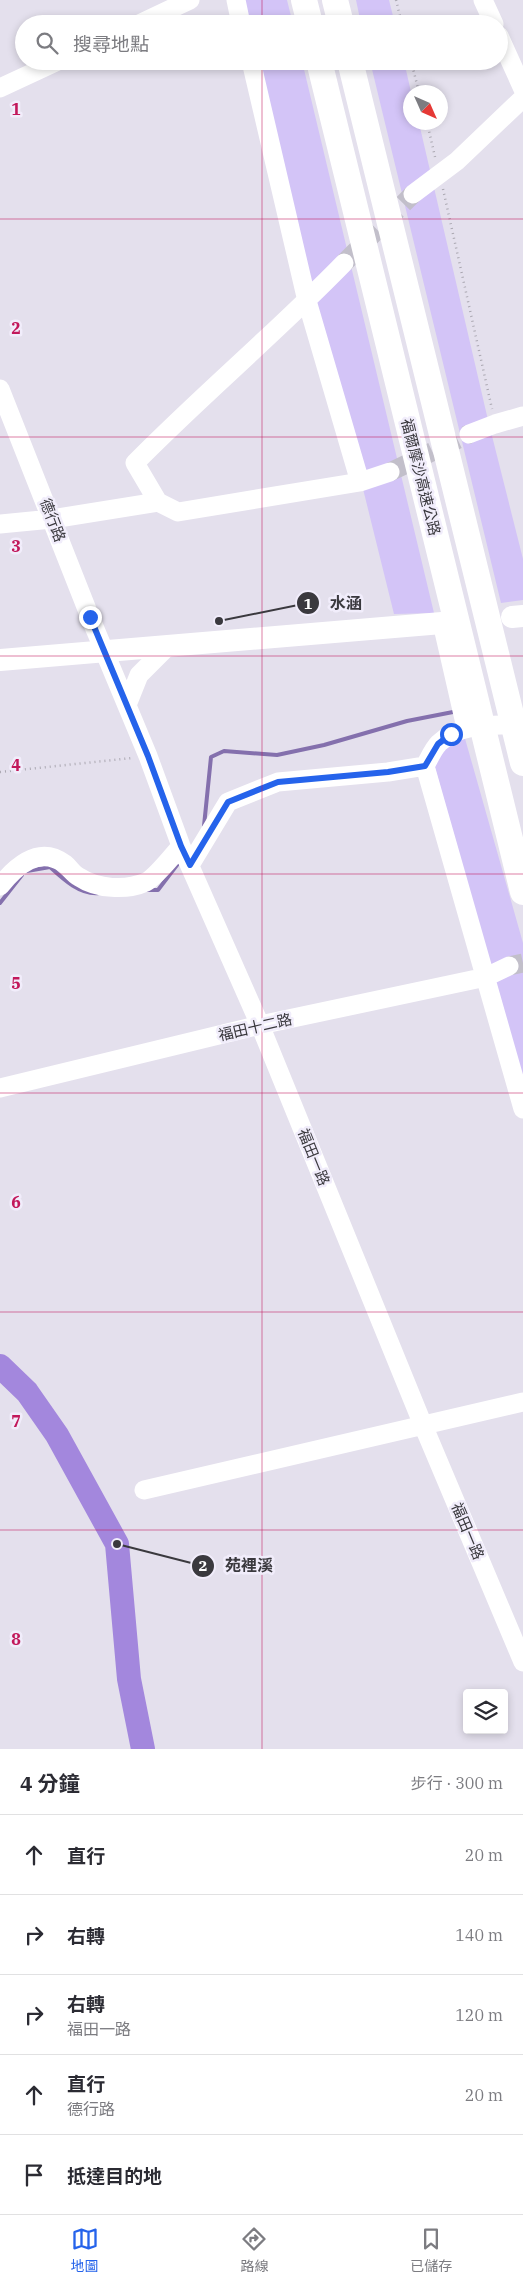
<!DOCTYPE html>
<html lang="zh-TW">
<head>
<meta charset="utf-8">
<style>
  :root { --surface:#fff; --page:#f2f2f3; --text:#2b2b33; --muted:#7c7c81; --line:#e1e1e2; --accent:#2563eb }
  body { margin:0; font-family:"IBM Plex Serif","Noto Sans TC",serif; background:var(--page); color:var(--text) }
  .controls { position:absolute; right:15px; bottom:15px; display:grid; overflow:hidden; border-radius:5px; box-shadow:0 2px 8px #0003 }
  .controls button { width:45px; height:45px; display:grid; place-items:center; padding:0; border:0; border-bottom:1px solid var(--line); background:var(--surface); color:var(--text); font:25px sans-serif }
  .compass { position:absolute; left:403px; top:85px; width:45px; height:45px; border-radius:50%; background:var(--surface); box-shadow:0 2px 8px #0003; rotate:135deg }
  .stop { position:absolute; width:15px; height:15px; margin:-11px; border:4px solid #2563eb; border-radius:50%; background:#fff }
  .stop.end { background:#2563eb; border-color:#fff; box-shadow:0 1px 5px #0008 }
  .list { margin:0; padding:0; list-style:none }
  h2 { display:flex; justify-content:space-between; align-items:center; height:65px; margin:0; padding:0 20px; font-size:21px }
  h2 small { font-size:16px; font-weight:400; color:var(--muted) }
  .list li { display:grid; grid-template-columns:32px 1fr auto; gap:15px; align-items:center; box-sizing:border-box; height:80px; padding:0 20px; border-top:1px solid var(--line) }
  .list b { display:block; font-size:19px; white-space:nowrap }
  .list p { margin:0; font-size:16px; white-space:nowrap; color:var(--muted) }
  .list em { font-size:16px; font-style:normal; color:var(--muted) }
  .icon { flex:none; width:28px; height:28px; fill:none; stroke:currentColor; stroke-width:2; stroke-linecap:round; stroke-linejoin:round }
  .map { position:relative; flex:none; width:523px; height:1749px; overflow:hidden }
  .search { position:absolute; background:var(--surface); box-shadow:0 2px 8px #0003; left:15px; right:15px; top:15px; height:55px; display:flex; align-items:center; gap:12px; box-sizing:border-box; padding:0 18px; border-radius:28px; color:var(--muted); font-size:19px }
  .sheet { height:465px; background:var(--surface) }
  nav { display:flex; justify-content:space-around; align-items:center; box-sizing:border-box; height:70px; border-top:1px solid var(--line); background:var(--surface); font-size:14px; color:var(--muted) }
  nav a { display:grid; justify-items:center; gap:2px }
  nav .on { color:var(--accent) }
  .map>svg:first-child { display:block }
  .grass { fill:#d3c4f7 }
  .lines { fill:none; stroke-linecap:round; stroke-linejoin:round }
  .stream { stroke:#8470ad; stroke-width:4 }
  .river { stroke:#a387dd; stroke-width:24 }
  .minor-tunnel { stroke:#c2bfca; stroke-width:19; stroke-dasharray:19 9; stroke-linecap:butt }
  .path { stroke:#aba8b2; stroke-width:2.5; stroke-dasharray:1 4; stroke-linecap:butt }
  .minor { stroke:#fff; stroke-width:19 }
  .major { stroke:#fff; stroke-width:22 }
  .highway { stroke:#fff; stroke-width:26 }
  .route { stroke:#2563eb; stroke-width:6 }
  .grid { fill:none; stroke:#c2185b; stroke-width:1; stroke-opacity:0.55 }
  .labels { text-anchor:middle; dominant-baseline:central; stroke-width:5; stroke-linejoin:round; paint-order:stroke }
  .street-label { font-size:15px; fill:#3a393e; stroke:#f1edfb }
  .grid-label { font-size:16px; text-anchor:middle; font-weight:bold; fill:#c2185b; stroke:#f1edfb; stroke-width:5; stroke-linejoin:round; paint-order:stroke }
  .leader { fill:none; stroke:#3a393e; stroke-width:2 }
  .callout-dot { fill:#3a393e; stroke:#f1edfb; stroke-width:2 }
  .mark-label { font-size:15px; text-anchor:middle; font-weight:bold; fill:#fff }
  .callout-label { font-size:16px; text-anchor:middle; font-weight:bold; fill:#3a393e; stroke:#f1edfb; stroke-width:5; stroke-linejoin:round; paint-order:stroke }
</style>
</head>
<body>
<div class="map">
<svg width="523" height="1749" viewBox="0 0 523 1749">
  <rect width="100%" height="100%" fill="#e4e0ed"/>
  <path class="grass" d="M243,0h44l6,24h-45z
    M356,0h33l6,24h-34z
    M257,61h45l132,552 -40,1z
    M370,61h34l7,31 -1,30 9,1 69,297 35,139v41l-22,3z
    M464,735l59,208v151l-90,-334 6,-10z"/>
  <g class="lines">
    <path class="stream" d="M204,826l7,-69 13,-6 53,4 47,-10 83,-24 46,-9
      M27,871l23,-4c13,12 30,28 49,26
      M146,890h12l19,-25
      M0,903l22,-28"/>
    <path class="river" d="M0,1366l27,26 30,43 60,109 12,135 14,70"/>
    <path class="minor-tunnel" d="M344,263l69,-69
      M390,472l79,-38
      M509,966l14,-3"/>
    <path class="path" d="M396,0l6,24
      M411,61l8,31
      M427,122l8,35
      M443,189l49,220
      M0,772l132,-14"/>
    <path class="minor" d="M236,0l5,24
      M483,0l11,24
      M139,24l51,-24
      M499,36l24,53
      M251,61l56,240 53,181
      M0,88l58,-27
      M413,194l44,-33 66,-63
      M0,389l90,228 58,139 33,90 79,179 163,400 100,237
      M469,434l26,-10 28,-8
      M158,502l-23,-39c68,-69 142,-131 209,-200
      M0,524l52,-5 106,-17 20,10 182,-30 30,-10
      M442,623l24,105
      M127,705l12,-30 28,-28
      M425,766c4,-7 8,-17 14,-23 22,-21 56,-17 84,-19
      M190,865l38,-63 50,-20 110,-10 37,-6 98,343
      M0,886c16,-20 39,-41 65,-22 5,4 8,10 14,13 18,12 47,14 67,5 10,-5 27,-27 35,-36
      M0,1088l260,-63 226,-48 23,-11
      M144,1490l379,-88"/>
    <path class="major" d="M512,617l11,-1
      M0,660l442,-37"/>
    <path class="highway" d="M304,0l6,24
      M335,0l6,24
      M319,61l204,831
      M350,61l173,702"/>
  </g>
  <g class="lines">
    <path class="route" d="M90,617l58,139 33,90 9,19 38,-63 50,-20 110,-10 37,-6 13,-22 13,-10"/>
  </g>
  <path class="grid" d="M262,0v24M262,61v1688M0,219h523M0,437h523M0,656h523M0,874h523M0,1093h523M0,1312h523M0,1530h523"/>
  <g class="labels">
    <g class="street-label">
      <text transform="translate(421 477) rotate(76)">福爾摩沙高速公路</text>
      <text transform="translate(53 520) rotate(69)">德行路</text>
      <text transform="translate(255 1027) rotate(-13)">福田十二路</text>
      <text transform="translate(314 1157) rotate(68)">福田一路</text>
      <text transform="translate(468 1531) rotate(67)">福田一路</text>
    </g>
  </g>
  <g class="grid-label">
    <text x="16" y="115">1</text>
    <text x="16" y="334">2</text>
    <text x="16" y="552">3</text>
    <text x="16" y="771">4</text>
    <text x="16" y="989">5</text>
    <text x="16" y="1208">6</text>
    <text x="16" y="1427">7</text>
    <text x="16" y="1645">8</text>
  </g>
  <path class="leader" d="M219 621L308 603M117 1544L203 1566"/>
  <g class="callout-dot">
    <circle cx="219" cy="621" r="5"/>
    <circle cx="117" cy="1544" r="5"/>
    <circle cx="308" cy="603" r="12"/>
    <circle cx="203" cy="1566" r="12"/>
  </g>
  <g class="mark-label">
    <text x="308" y="609">1</text>
    <text x="203" y="1571">2</text>
  </g>
  <g class="callout-label">
    <text x="346" y="609">水涵</text>
    <text x="249" y="1571">苑裡溪</text>
  </g>
</svg>
<div class="controls">
<button><svg class="icon" aria-label="layers" viewBox="0 0 24 24"><path d="M12 4l9 5-9 5-9-5zM3 14l9 5 9-5"/></svg></button>
</div>
<svg class="compass" viewBox="-18 -18 36 36"><path d="M0-13l5 13h-10z" fill="#e53935"/><path d="M0 13l5-13h-10z" fill="#7c7c81"/></svg>
<div class="stop" style="left:451px;top:734px"></div>
<div class="stop end" style="left:90px;top:617px"></div>
<div class="search"><svg class="icon" aria-label="search" viewBox="0 0 24 24"><circle cx="10" cy="10" r="6"/><path d="M15 15l6 6"/></svg>搜尋地點</div>
</div>
<section class="sheet">
<h2>4 分鐘<small>步行 · 300 m</small></h2>
<ul class="list">
<li><svg class="icon" aria-label="ahead" viewBox="0 0 24 24"><path d="M12 20V5M6 11l6-6 6 6"/></svg><div><b>直行</b></div><em>20 m</em></li>
<li><svg class="icon" aria-label="right" viewBox="0 0 24 24"><path d="M7 20v-9h11M14 6l5 5-5 5"/></svg><div><b>右轉</b></div><em>140 m</em></li>
<li><svg class="icon" aria-label="right" viewBox="0 0 24 24"><path d="M7 20v-9h11M14 6l5 5-5 5"/></svg><div><b>右轉</b><p>福田一路</p></div><em>120 m</em></li>
<li><svg class="icon" aria-label="ahead" viewBox="0 0 24 24"><path d="M12 20V5M6 11l6-6 6 6"/></svg><div><b>直行</b><p>德行路</p></div><em>20 m</em></li>
<li><svg class="icon" aria-label="arrive" viewBox="0 0 24 24"><path d="M6 21V4h12l-3 4 3 4H6"/></svg><div><b>抵達目的地</b></div></li>
</ul>
</section>
<nav>
<a class="on"><svg class="icon" aria-label="map" viewBox="0 0 24 24"><path d="M3 6l6-2 6 2 6-2v14l-6 2-6-2-6 2zM9 4v14M15 6v14"/></svg>地圖</a>
<a><svg class="icon" aria-label="directions" viewBox="0 0 24 24"><path d="M12 3l9 9-9 9-9-9zM9 14v-3h6M13 9l2 2-2 2"/></svg>路線</a>
<a><svg class="icon" aria-label="saved" viewBox="0 0 24 24"><path d="M7 4h10v16l-5-4-5 4z"/></svg>已儲存</a>
</nav>
</body>
</html>
